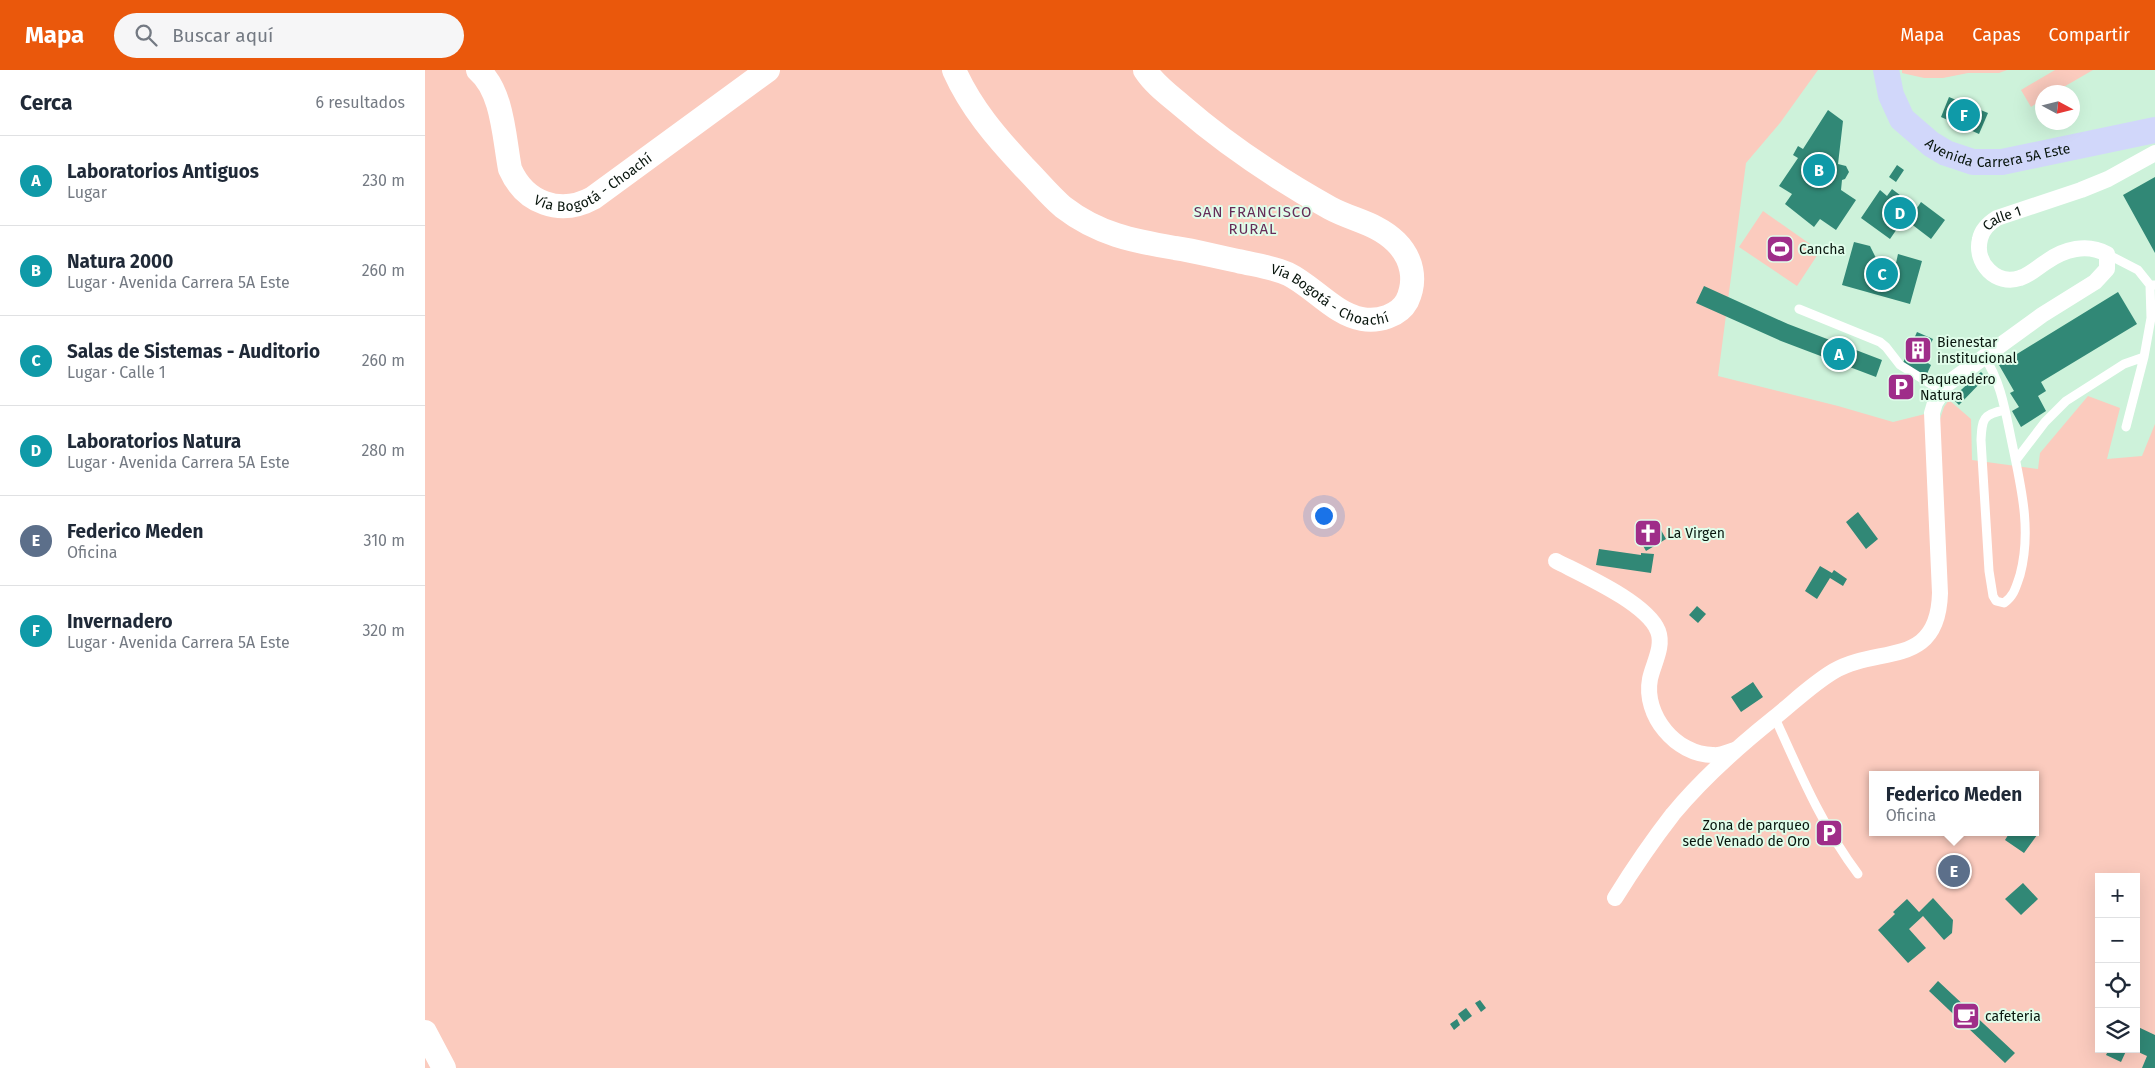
<!DOCTYPE html>
<html lang="es">
<head>
<meta charset="utf-8">
<style>
  :root { --surface:#fff; --page:#f6f6f7; --text:#1f2937; --muted:#747a83; --line:#e0e1e3; --accent:#ea580c }
  body { margin:0; font-family:"Fira Sans",sans-serif; background:var(--page); color:var(--text) }
  .controls { position:absolute; right:15px; bottom:15px; display:grid; overflow:hidden; border-radius:0px; box-shadow:0 5px 20px #0002 }
  .controls button { width:45px; height:45px; display:grid; place-items:center; padding:0; border:0; border-bottom:1px solid var(--line); background:var(--surface); color:var(--text); font:25px sans-serif }
  .compass { position:absolute; left:1610px; top:15px; width:45px; height:45px; border-radius:50%; background:var(--surface); box-shadow:0 5px 20px #0002; rotate:97deg }
  .you { position:absolute; left:898px; top:445px; width:18px; height:18px; margin:-12px; border:4px solid #fff; border-radius:50%; background:#1a73e8; box-shadow:0 0 0 8px #1a73e833 }
  .badge { display:grid; place-items:center; width:32px; height:32px; border-radius:50%; background:var(--accent); color:#fff; font-size:16px; font-weight:700 }
  .pin { position:absolute; translate:-50% -50%; border:2px solid #fff; box-shadow:0 1px 5px #0006 }
  .popup { position:absolute; left:1444px; top:701px; width:170px; height:65px; box-sizing:border-box; display:grid; place-content:center; border-radius:0px; background:var(--surface); filter:drop-shadow(0 1px 4px #0005); font-size:16px; white-space:nowrap; color:var(--muted) }
  .popup b { font-size:19px; color:var(--text) }
  .popup::after { content:''; position:absolute; left:50%; top:100%; margin-left:-10px; border:10px solid transparent; border-top-color:var(--surface) }
  .list { margin:0; padding:0; list-style:none }
  h2 { display:flex; justify-content:space-between; align-items:center; height:65px; margin:0; padding:0 20px; font-size:21px }
  h2 small { font-size:16px; font-weight:400; color:var(--muted) }
  .list li { display:grid; grid-template-columns:32px 1fr auto; gap:15px; align-items:center; box-sizing:border-box; height:90px; padding:0 20px; border-top:1px solid var(--line) }
  .list b { display:block; font-size:19px; white-space:nowrap }
  .list p { margin:0; font-size:16px; white-space:nowrap; color:var(--muted) }
  .list em { font-size:16px; font-style:normal; color:var(--muted) }
  .icon { flex:none; width:28px; height:28px; fill:none; stroke:currentColor; stroke-width:2; stroke-linecap:round; stroke-linejoin:round }
  .map { position:relative; flex:none; width:1730px; height:998px; overflow:hidden }
  header { display:flex; align-items:center; gap:30px; box-sizing:border-box; height:70px; padding:0 25px; background:var(--accent); color:#fff }
  header strong { font-size:24px }
  nav { display:flex; gap:28px; margin-inline-start:auto; font-size:18px }
  .search { width:350px; height:45px; background:var(--page); display:flex; align-items:center; gap:12px; box-sizing:border-box; padding:0 18px; border-radius:28px; color:var(--muted); font-size:19px }
  main { display:flex }
  aside { flex:1; background:var(--surface) }
  .map>svg:first-child { display:block }
  .green { fill:#fbcbbe; fill-rule:evenodd }
  .building { fill:#318876 }
  .lines { fill:none; stroke-linecap:round; stroke-linejoin:round }
  .service { stroke:#fff; stroke-width:9 }
  .minor { stroke:#fff; stroke-width:16 }
  .secondary { stroke:#fff; stroke-width:24 }
  .primary { stroke:#d1d7fa; stroke-width:26 }
  .labels { text-anchor:middle; dominant-baseline:central; stroke-width:4; stroke-linejoin:round; paint-order:stroke }
  .street-label { font-size:14px; fill:#09160e; stroke:#e0fdea }
  .poi-label { font-size:14px; fill:#09160e; stroke:#e0fdea; text-anchor:start }
  .neighbourhood-label { font-size:15px; letter-spacing:1px; fill:#652d58; stroke:#e0fdea }
</style>
</head>
<body>
<header>
<strong>Mapa</strong>
<div class="search"><svg class="icon" aria-label="search" viewBox="0 0 24 24"><circle cx="10" cy="10" r="6"/><path d="M15 15l6 6"/></svg>Buscar aquí</div>
<nav><a>Mapa</a><a>Capas</a><a>Compartir</a></nav>
</header>
<main>
<aside>
<h2>Cerca<small>6 resultados</small></h2>
<ul class="list">
<li><span class="badge" style="background:#0f9aa8">A</span><div><b>Laboratorios Antiguos</b><p>Lugar</p></div><em>230 m</em></li>
<li><span class="badge" style="background:#0f9aa8">B</span><div><b>Natura 2000</b><p>Lugar · Avenida Carrera 5A Este</p></div><em>260 m</em></li>
<li><span class="badge" style="background:#0f9aa8">C</span><div><b>Salas de Sistemas - Auditorio</b><p>Lugar · Calle 1</p></div><em>260 m</em></li>
<li><span class="badge" style="background:#0f9aa8">D</span><div><b>Laboratorios Natura</b><p>Lugar · Avenida Carrera 5A Este</p></div><em>280 m</em></li>
<li><span class="badge" style="background:#5c6f8a">E</span><div><b>Federico Meden</b><p>Oficina</p></div><em>310 m</em></li>
<li><span class="badge" style="background:#0f9aa8">F</span><div><b>Invernadero</b><p>Lugar · Avenida Carrera 5A Este</p></div><em>320 m</em></li>
</ul>
</aside>
<div class="map">
<svg width="1730" height="998" viewBox="0 0 1730 998">
  <rect width="100%" height="100%" fill="#cdf2da"/>
  <path class="green" d="M0,0h1393l-38,53 -34,40 -28,213 120,30 55,16 32,-8 15,5 4,-12 5,-7 22,19 1,41 66,9 2,-16 48,-57 32,12 -13,51 35,-3 13,-32v644h-1730zM1448,705h162v57h-162zM1674,807h37v172h-37z
    M1477,0h105l-8,3h-31l-25,5h-19l-22,-5z
    M1630,0h38l-38,22h-12l-1,8 -11,7 -10,-17z
    M1338,141l57,40 -23,35 -58,-39z"/>
  <path class="building" d="M1524,27l39,16 -9,21 -38,-17z
    M1403,40l15,11 -5,43 8,2 3,6 -4,7 -3,1 -1,10 15,10 -20,30 -16,-11 -6,8 -29,-23 7,-10 -13,-8 19,-28 -5,-3 5,-9 5,3z
    M1472,95l7,5 -8,12 -7,-5z
    M1730,107v76l-32,-58z
    M1467,119l25,19 4,-6 24,18 -14,19 -21,-16 -5,7 -6,-4 -9,13 -29,-21 19,-28 7,6z
    M1429,172l16,4 6,12 20,5 2,-9 24,7 -12,43 -68,-19z
    M1279,216l84,38 94,36 -6,17 -95,-36 -85,-38z
    M1693,222l19,32 -96,58 5,9 -8,5 8,15 -25,16 -9,-16 7,-4 -9,-14 4,-2 -15,-26z
    M1492,262l16,7 -10,21 8,5 -5,11 -24,-11z
    M1556,302l5,5 -27,28 -7,-7z
    M1433,442l20,27 -12,10 -20,-27z
    M1231,451l10,18 -20,12 -10,-18z
    M1174,479l42,6v-2l13,1 -3,19 -55,-8z
    M1395,496l12,7 2,-3 13,9 -4,7 -13,-8 -13,21 -12,-8z
    M1272,536l9,8 -8,9 -9,-8z
    M1328,612l10,15 -22,15 -10,-15z
    M1585,762h23l4,3 -13,18 -19,-13z
    M1527,786l17,10 -11,20 -18,-10z
    M1598,813l15,16 -17,16 -16,-16z
    M1508,828l20,22 -1,13 -8,7 -21,-24 -14,13 17,19 -18,15 -30,-33 17,-16 -2,-2 14,-13 12,13z
    M1513,911l77,72 -10,10 -76,-72z
    M1055,930l6,8 -5,4 -6,-9z
    M1041,938l6,8 -8,6 -6,-8z
    M1032,949l3,6 -6,5 -4,-6z
    M1711,956l19,9v33h-13l5,-12 -11,-5z
    M1684,979h18l-6,13 -15,-7z"/>
  <g class="lines">
    <path class="service" d="M1682,184l31,16 12,15h5
      M1374,239l81,33 6,5 14,18 42,26
      M1559,287c17,23 22,58 28,86 9,44 20,87 8,132 -4,12 -6,21 -16,28l-8,-2 -3,-5 -4,-25 -8,-131c1,-21 2,-26 24,-30
      M1719,287l7,-39 -1,-33
      M1591,390l29,-38 21,-21 58,-37 20,-7 -18,70
      M1350,648c24,53 48,110 83,156"/>
    <g class="minor">
      <path d="M1131,491c27,14 91,42 102,70 6,16 -5,33 -8,48 -7,36 26,76 63,76 7,1 15,-3 22,-5"/>
      <path id="s1" d="M1190,828c18,-29 37,-57 58,-84 29,-35 66,-68 101,-96 20,-16 38,-34 60,-47 45,-26 104,-2 106,-78l-8,-180 3,-10 12,-19 95,-69 53,-33 12,-13v-15c-20,-11 -43,-5 -61,8 -8,5 -16,13 -26,16 -24,8 -46,-15 -40,-39 2,-10 9,-16 17,-21l84,-28 27,-11 47,-26"/>
    </g>
    <g class="secondary">
      <path id="s2" d="M53,0c25,21 26,68 32,99 15,34 50,47 83,29l175,-128"/>
      <path id="s3" d="M529,0c17,38 42,67 70,97 13,13 25,28 39,40 35,27 70,34 112,41 21,3 42,9 63,13 17,4 34,6 50,13 25,12 46,40 74,45 16,3 37,-3 45,-18 10,-21 5,-43 -11,-59 -19,-19 -44,-22 -66,-34 -52,-29 -103,-63 -148,-102 -13,-11 -28,-22 -37,-36"/>
      <path d="M0,962l19,36"/>
    </g>
    <path class="primary" id="s4" d="M1461,0l5,25 11,24 29,25 15,9 27,9h29l153,-32"/>
  </g>
  <defs>
    <g id="stadium-square" transform="scale(1.4375)"><rect x="-9" y="-9" width="18" height="18" rx="4" fill="#9f2d89" stroke="#e0fdea"/><path d="M0-5a6.5 5 0 1 0 0 10a6.5 5 0 1 0 0-10ZM-3.5-1.8h7v3.6h-7Z" fill="#fff"/></g>
    <g id="building-square" transform="scale(1.4375)"><rect x="-9" y="-9" width="18" height="18" rx="4" fill="#9f2d89" stroke="#e0fdea"/><path d="M-4-6H4V6H1V3H-1V6H-4ZM-2.5-4.3h1.7v1.8h-1.7ZM.8-4.3h1.7v1.8H.8ZM-2.5-1h1.7V.8h-1.7ZM.8-1h1.7V.8H.8Z" fill="#fff"/></g>
    <g id="parking-square" transform="scale(1.4375)"><rect x="-9" y="-9" width="18" height="18" rx="4" fill="#9f2d89" stroke="#e0fdea"/><path d="M-3.5-5.5H1a3.5 3.5 0 0 1 0 7H-1V5.5H-3.5ZM-1-3.4V-.6H.8a1.4 1.4 0 0 0 0-2.8Z" fill="#fff"/></g>
    <g id="church-square" transform="scale(1.4375)"><rect x="-9" y="-9" width="18" height="18" rx="4" fill="#9f2d89" stroke="#e0fdea"/><path d="M-1.2-6h2.4v3.5h3.3v2.4h-3.3V6h-2.4V-.1h-3.3v-2.4h3.3Z" fill="#fff"/></g>
    <g id="cafe-square" transform="scale(1.4375)"><rect x="-9" y="-9" width="18" height="18" rx="4" fill="#9f2d89" stroke="#e0fdea"/><path d="M-5.5-4.5H6V0H3Q3 3.5 0 3.5H-2.5Q-5.5 3.5-5.5 0ZM3-3.2v2h1.7v-2ZM-6 4.5H4V6H-6Z" fill="#fff"/></g>
  </defs>
  <g fill-rule="evenodd">
    <use href="#stadium-square" x="1355" y="179"/>
    <use href="#building-square" x="1493" y="280"/>
    <use href="#parking-square" x="1476" y="317"/>
    <use href="#church-square" x="1223" y="463"/>
    <use href="#parking-square" x="1404" y="763"/>
    <use href="#cafe-square" x="1541" y="946"/>
  </g>
  <g class="labels">
    <g class="street-label">
      <text stroke="none"><textPath href="#s4" startOffset="160">Avenida Carrera 5A Este</textPath></text>
      <text stroke="none"><textPath href="#s2" startOffset="211">Vía Bogotá - Choachí</textPath></text>
      <text stroke="none"><textPath href="#s1" startOffset="1086">Calle 1</textPath></text>
      <text stroke="none"><textPath href="#s3" startOffset="461">Vía Bogotá - Choachí</textPath></text>
    </g>
    <g class="poi-label">
      <text x="1374" y="179">Cancha</text>
      <text x="1512" y="272">Bienestar<tspan x="1512" dy="16">institucional</tspan></text>
      <text x="1495" y="309">Paqueadero<tspan x="1495" dy="16">Natura</tspan></text>
      <text x="1242" y="463">La Virgen</text>
      <text x="1385" y="755" text-anchor="end">Zona de parqueo<tspan x="1385" dy="16">sede Venado de Oro</tspan></text>
      <text x="1560" y="946">cafeteria</text>
    </g>
    <g class="neighbourhood-label">
      <text x="828" y="142">SAN FRANCISCO<tspan x="828" dy="17">RURAL</tspan></text>
    </g>
  </g>
</svg>
<div class="controls">
<button>+</button>
<button>−</button>
<button><svg class="icon" aria-label="locate" viewBox="0 0 24 24"><circle cx="12" cy="12" r="6"/><path d="M12 2v4M12 18v4M2 12h4M18 12h4"/></svg></button>
<button><svg class="icon" aria-label="layers" viewBox="0 0 24 24"><path d="M12 4l9 5-9 5-9-5zM3 14l9 5 9-5"/></svg></button>
</div>
<svg class="compass" viewBox="-18 -18 36 36"><path d="M0-13l5 13h-10z" fill="#e53935"/><path d="M0 13l5-13h-10z" fill="#747a83"/></svg>
<div class="you"></div>
<div class="pin badge" style="left:1414px;top:284px;background:#0f9aa8">A</div>
<div class="pin badge" style="left:1394px;top:100px;background:#0f9aa8">B</div>
<div class="pin badge" style="left:1457px;top:204px;background:#0f9aa8">C</div>
<div class="pin badge" style="left:1475px;top:143px;background:#0f9aa8">D</div>
<div class="pin badge" style="left:1529px;top:801px;background:#5c6f8a">E</div>
<div class="popup"><b>Federico Meden</b>Oficina</div>
<div class="pin badge" style="left:1539px;top:45px;background:#0f9aa8">F</div>
</div>
</main>
</body>
</html>
